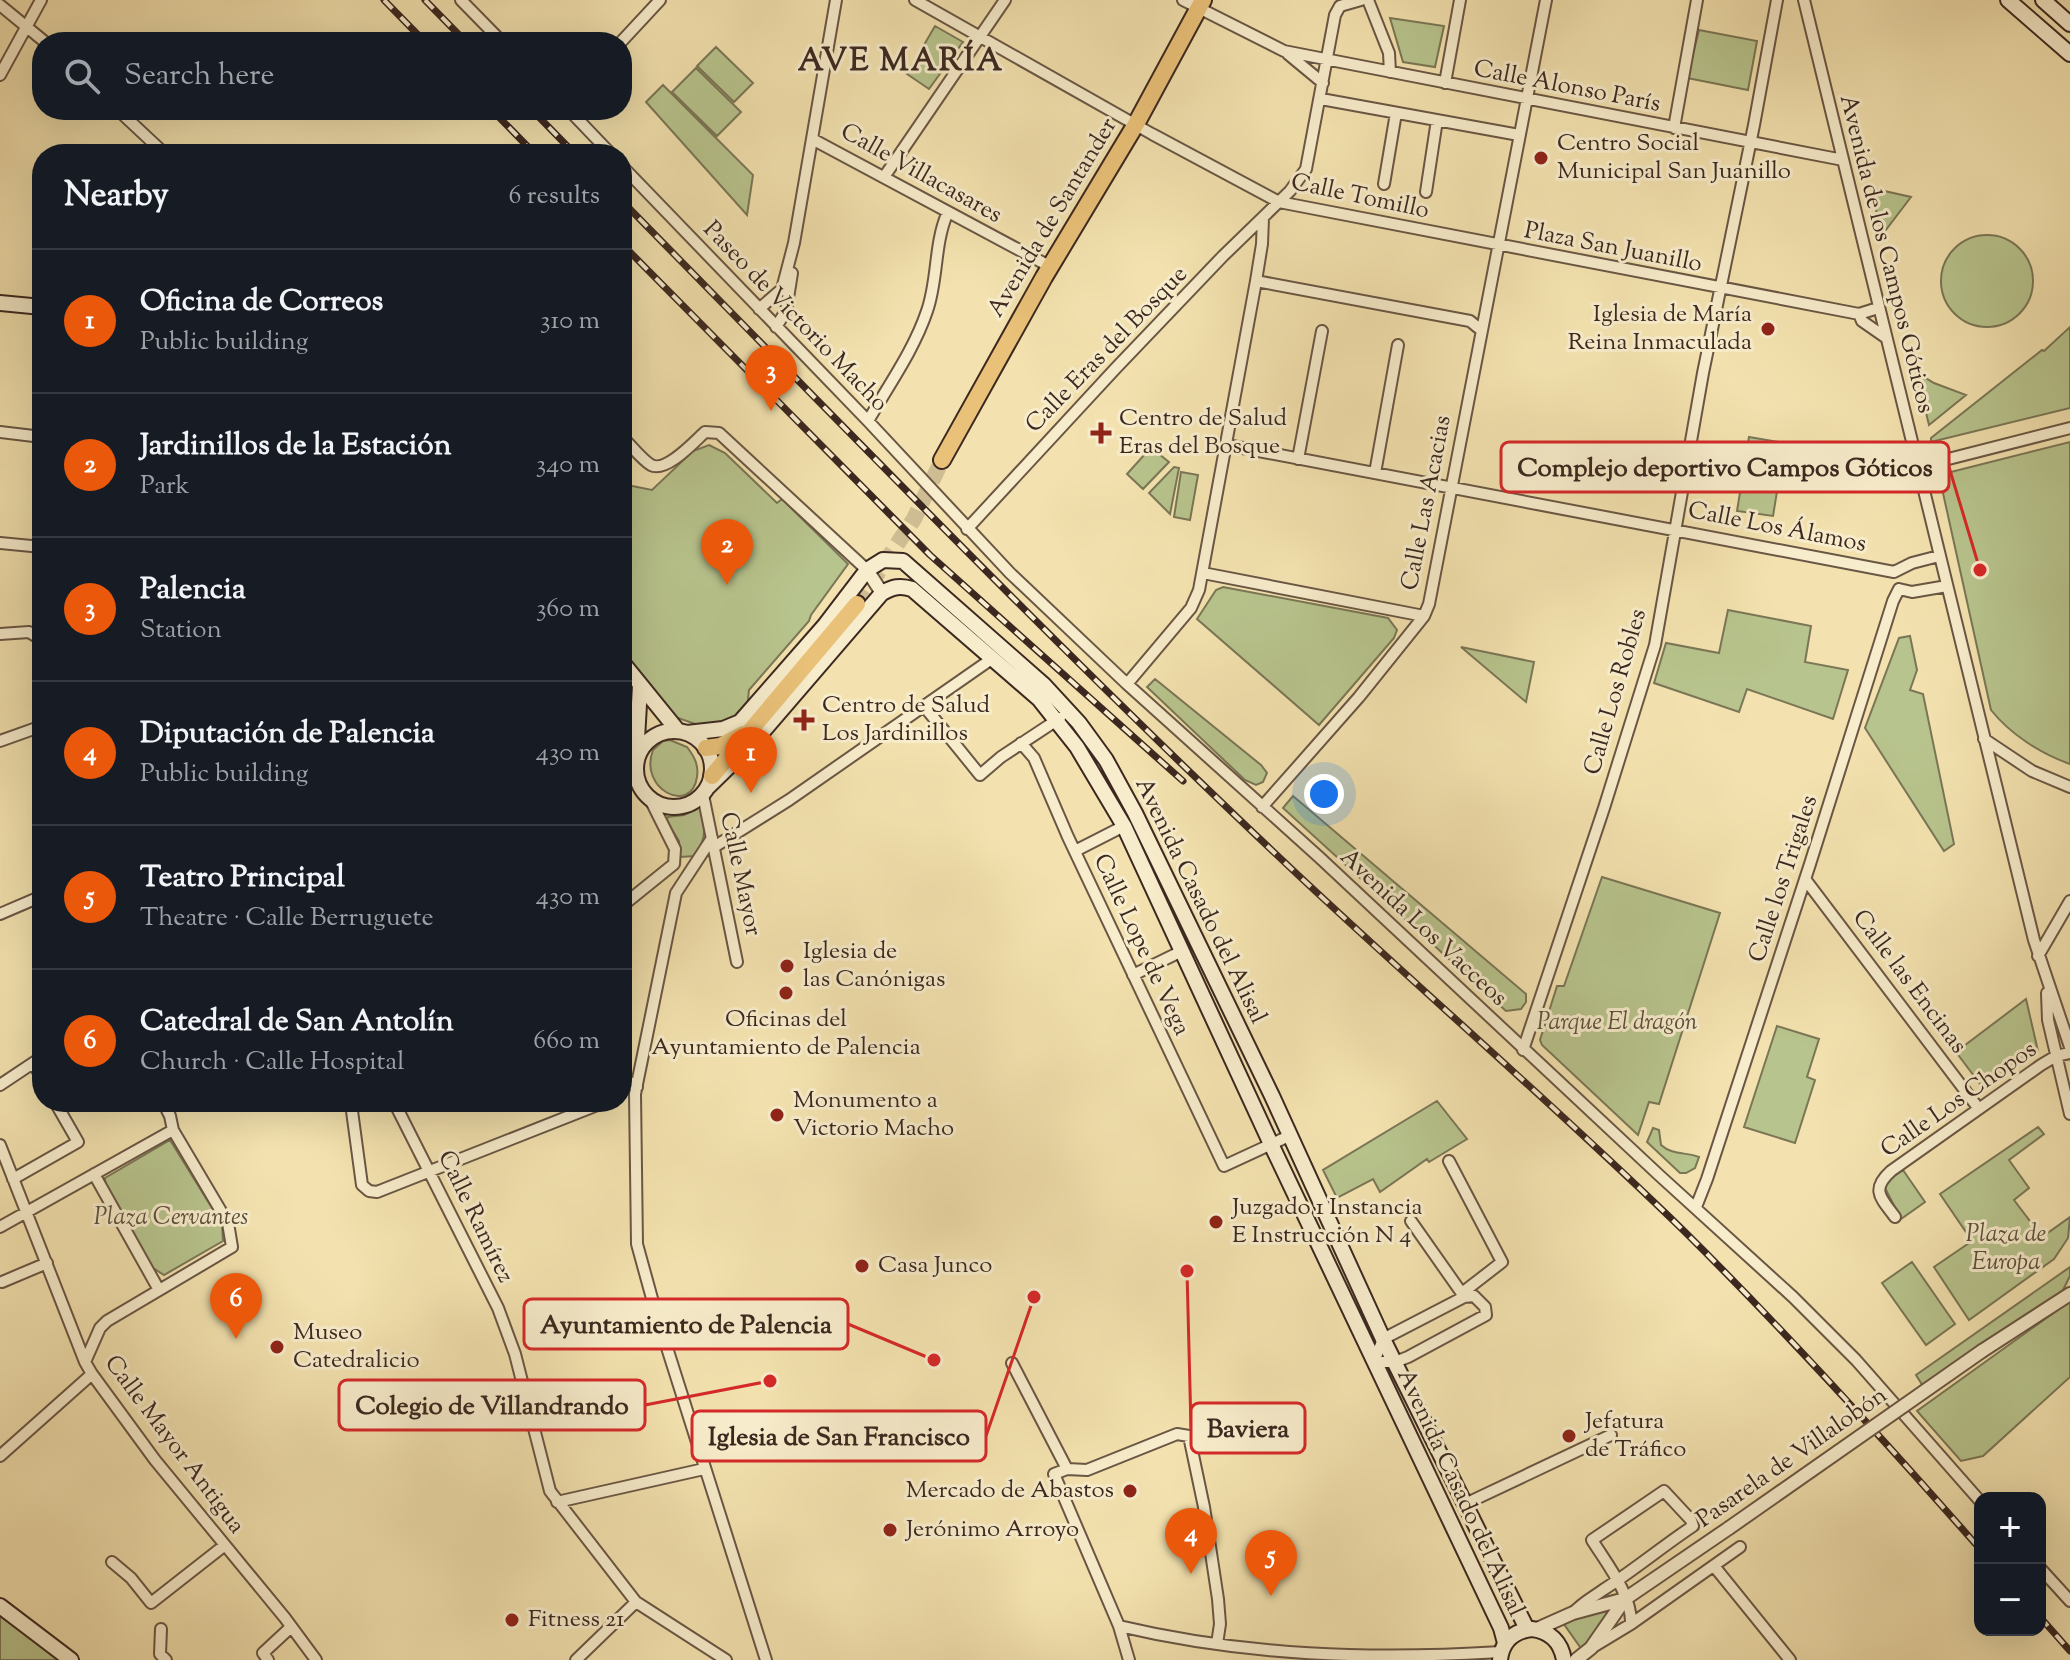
<!DOCTYPE html>
<html lang="en">
<head>
<meta charset="utf-8">
<style>
  :root { --surface:#171b24; --page:#242831; --text:#f1f3f6; --muted:#9ea1a6; --line:#363941; --accent:#ea580c }
  body { margin:0; font-family:"Sorts Mill Goudy",serif; background:var(--page); color:var(--text) }
  .controls { position:absolute; right:24px; bottom:24px; display:grid; overflow:hidden; border-radius:16px; box-shadow:0 8px 32px #0002 }
  .controls button { width:72px; height:72px; display:grid; place-items:center; padding:0; border:0; border-bottom:2px solid var(--line); background:var(--surface); color:var(--text); font:40px sans-serif }
  .you { position:absolute; left:1324px; top:794px; width:28px; height:28px; margin:-20px; border:6px solid #fff; border-radius:50%; background:#1a73e8; box-shadow:0 0 0 12px #1a73e833 }
  .badge { display:grid; place-items:center; width:52px; height:52px; border-radius:50%; background:var(--accent); color:#fff; font-size:26px; font-weight:700 }
  .pin { position:absolute; translate:-50% -66px; filter:drop-shadow(0 2px 4px #0008) }
  .pin::after { content:''; position:absolute; top:42px; width:28px; height:24px; background:inherit; clip-path:polygon(0 0,100% 0,50% 100%) }
  .list { margin:0; padding:0; list-style:none }
  h2 { display:flex; justify-content:space-between; align-items:center; height:104px; margin:0; padding:0 32px; font-size:34px }
  h2 small { font-size:26px; font-weight:400; color:var(--muted) }
  .list li { display:grid; grid-template-columns:52px 1fr auto; gap:24px; align-items:center; box-sizing:border-box; height:144px; padding:0 32px; border-top:2px solid var(--line) }
  .list b { display:block; font-size:30px; white-space:nowrap }
  .list p { margin:0; font-size:26px; white-space:nowrap; color:var(--muted) }
  .list em { font-size:26px; font-style:normal; color:var(--muted) }
  .icon { flex:none; width:44px; height:44px; fill:none; stroke:currentColor; stroke-width:2; stroke-linecap:round; stroke-linejoin:round }
  .map { position:relative; flex:none; width:2070px; height:1660px; overflow:hidden }
  .search { position:absolute; background:var(--surface); box-shadow:0 8px 32px #0002; left:32px; top:32px; width:600px; height:88px; display:flex; align-items:center; gap:20px; box-sizing:border-box; padding:0 28px; border-radius:32px; color:var(--muted); font-size:30px }
  .panel { position:absolute; background:var(--surface); box-shadow:0 8px 32px #0002; left:32px; top:144px; width:600px; height:968px; border-radius:32px }
  .map>svg:first-child { display:block }
  .green { fill:#b8c48d; stroke:#7a7656; stroke-width:2 }
  .lines { fill:none; stroke-linecap:round; stroke-linejoin:round }
  .trunk-tunnel { stroke:#cebd92; stroke-width:16; stroke-dasharray:16 8; stroke-linecap:butt }
  .minor-casing { stroke:#6a5644; stroke-width:14 }
  .tertiary-casing { stroke:#6a5644; stroke-width:16 }
  .secondary-casing { stroke:#3c2820; stroke-width:18 }
  .trunk-casing { stroke:#3c2820; stroke-width:20 }
  .minor { stroke:#f7eccb; stroke-width:10 }
  .tertiary { stroke:#f7eccb; stroke-width:12 }
  .secondary { stroke:#f7eccb; stroke-width:14 }
  .trunk { stroke:#eac178; stroke-width:16 }
  .rail-casing { stroke:#3c2820; stroke-width:7 }
  .rail { stroke:#f7eccb; stroke-width:4; stroke-dasharray:12; stroke-linecap:butt }
  .tertiary-bridge-casing { stroke:#6a5644; stroke-width:16; stroke-linecap:butt }
  .tertiary-bridge { stroke:#f7eccb; stroke-width:12 }
  .poi-dot { fill:#8f2418; stroke:#f7eccb; stroke-width:3 }
  .labels { text-anchor:middle; dominant-baseline:central; stroke-width:6; stroke-linejoin:round; paint-order:stroke }
  .street-label { font-size:24px; fill:#3c2820; stroke:#f7eccb }
  .poi-label { font-size:24px; fill:#3c2820; stroke:#f7eccb; text-anchor:start }
  .park-label { font-size:24px; font-style:italic; fill:#5b4f3b; stroke:#f7eccb }
  .district-label { font-size:32px; font-weight:bold; letter-spacing:2px; fill:#3c2820; stroke:#f7eccb }
  .leader { fill:none; stroke:#d62828; stroke-width:3 }
  .callout-dot { fill:#d62828; stroke:#f7eccb; stroke-width:3 }
  .callout { fill:#f7eccb; stroke:#d62828; stroke-width:3 }
  .callout-label { font-size:26px; text-anchor:middle; font-weight:bold; fill:#3c2820 }
</style>
</head>
<body>
<div class="map">
<svg width="2070" height="1660" viewBox="0 0 2070 1660">
  <rect width="100%" height="100%" fill="#f3e2af"/>
  <filter id="stains"><feTurbulence type="fractalNoise" baseFrequency=".0025" numOctaves="4"/><feColorMatrix values="0 0 0 0 .2 0 0 0 0 .09 0 0 0 0 .02 0 0 0 .5 -.17"/></filter>
  <radialGradient id="worn" r=".72"><stop offset=".6" stop-color="#630" stop-opacity="0"/><stop offset="1" stop-color="#630" stop-opacity=".3"/></radialGradient>
  <path class="green" d="M1390,18l54,8 -9,41 -32,-5z
    M935,26l28,16 -34,47 -22,-15z
    M1699,30l58,11 -9,49 -61,-12z
    M716,47l37,36 -19,19 -37,-36z
    M696,68l45,44 -24,24 -45,-44z
    M663,85l90,90 -6,40 -101,-113z
    M1871,188l40,9 -29,38z
    M1941 281a46 46 0 1 1 92 0a46 46 0 1 1-92 0Z
    M2070,327v81l-139,34v-4l111,-88 2,1z
    M1916,372l18,11 32,12 -37,30z
    M1749,437l36,6 -12,73 -36,-5z
    M2070,442v322c-29,-10 -60,-30 -79,-54l-52,-235z
    M1154,444l4,3 1,7 10,8 -26,27 -16,-15z
    M709,445l16,8 52,50 5,-4 66,65 -37,51 -2,6 -60,69 -2,19 -6,6 -23,10 -17,1 -26,-9 -53,-65v-168l30,6 41,-39z
    M1174,467l5,1 -9,46 -21,-21z
    M1181,472l17,3 -8,45 -16,-3z
    M1223,587l165,31 9,12 -3,8 -75,87 -122,-106 19,-29z
    M1728,610l83,16 -6,36 43,8 -15,49 -86,-30 -8,23 -85,-29 12,-40 53,10z
    M1910,636l7,34 -7,20 13,4 31,150 -10,7 -79,-123 34,-90z
    M1461,647l73,15 -8,40z
    M1155,679l106,86 6,8 -4,9 -7,3 -11,-5 -98,-93z
    M670,740l17,7c7,9 12,18 10,30 -6,39 -59,12 -44,-27l10,-9z
    M1293,796l233,198v8l-5,7 -15,2 -223,-203z
    M700,807c6,21 6,31 -4,49l-16,1 -1,-16 -13,-21 2,-3 16,-2z
    M1602,877l118,36 -61,191 -10,-2 -11,33 -96,-90 -2,-5 17,-54h7z
    M2026,999l12,52 -55,37 -27,-36z
    M1777,1026l42,13 -12,38 8,3 -20,63 -51,-16z
    M1437,1101l30,38 -38,23 -2,-3 -47,33 -7,-13 -36,19 -14,-28z
    M2038,1127l6,7 -35,26 20,28 -15,12 28,37 28,-20 -2,21 -14,21 -85,61 -35,-53 38,-26 -32,-47z
    M1653,1128l6,2 2,15c11,10 25,7 38,12l-4,11 -9,5h-6l-33,-31z
    M170,1140l52,84 1,17 -59,34 -14,-9 -44,-75 -1,-13z
    M1903,1170l22,32 -24,17 -16,-31 3,-8z
    M1912,1262l43,62 -29,21 -44,-62z
    M2070,1267v9l-9,18 -138,92 -7,-11z
    M2070,1301v76l-87,79 -22,5 -44,-50z
    M1625,1599l-40,55 -24,-34z
    M0,1613l58,47h-58z"/>
  <g class="lines">
    <path class="trunk-tunnel" d="M857,604l57,-85 28,-59"/>
    <g class="minor-casing">
      <path id="minor" d="M461,0l41,42
        M915,0l237,134 127,68 580,112 19,-6
        M1183,0l101,51 559,109
        M1368,0l21,53 1,19
        M1804,0l230,940 36,107
        M0,5l45,37
        M621,42l39,-42
        M1288,54l35,29
        M0,75l41,-75
        M1445,83l15,-83
        M1321,99l198,36
        M118,110l47,44
        M569,110l42,44
        M1674,128l23,-128
        M814,140l237,127
        M622,166l246,255 142,152 117,111 192,173 341,319 133,121 63,63 124,141
        M884,177l121,-177
        M1384,184l12,-71
        M1426,192l11,-72
        M1256,281l214,40 11,9
        M759,309l23,-20 12,-46 42,-243
        M1859,314l3,7 23,16
        M776,327l10,-16 6,-38
        M868,421c20,-35 46,-71 59,-110 11,-31 7,-66 20,-97
        M0,432l42,5
        M622,437c9,8 19,22 29,28 15,8 43,-23 54,-33l14,1 148,137
        M1227,445l667,127 18,-9 27,-7
        M1298,459l24,-128
        M1917,467l153,-39
        M1375,473l23,-128
        M967,529l148,-160 108,-113 67,-65 16,-22 29,-154 5,-9 21,-6
        M0,543l42,4
        M1203,573l221,43
        M1899,589l13,3 35,-6
        M0,634l29,-2 13,8
        M1127,684l64,-76 8,-18 57,-309 6,-37 1,-26
        M924,706l56,69 21,-18 59,-39
        M1984,739l48,32 38,16
        M0,741l42,-15
        M1021,743l13,15 34,79 156,329 65,-30
        M703,795l34,167
        M1262,807l97,-110 65,-81 5,-12 117,-604
        M712,838l-36,55 -41,201 2,150 19,69 110,347
        M714,847l75,-47 204,-142
        M1075,851l49,-25
        M1805,879l174,230
        M622,906l52,-42 1,-15 -25,-50
        M0,914l42,-18
        M2038,956l32,-55
        M1133,975l49,-24
        M2047,993l1,27 22,94
        M1523,1050l81,-242 51,-163 48,-272 51,-248 23,-125
        M33,1063l9,15
        M622,1077l15,10
        M0,1085l42,-28
        M163,1102l7,14 3,14
        M360,1102l-6,4 -2,5 10,74 7,6 8,1 228,-90
        M394,1102l104,206 17,46 35,137 86,111 90,58
        M0,1145l85,217 7,12 63,86 130,158 31,42
        M1449,1161l53,101 -40,31
        M94,1174l65,116
        M13,1179l65,-37 -23,-40
        M1696,1207l11,-28 103,-315 83,-263 6,-12
        M1895,1217c-14,-19 -25,-27 -4,-46l150,-106 15,-9 14,-3
        M1411,1221l52,74
        M0,1227l173,-97 55,93 4,24 -125,74 -7,7 -15,34
        M2,1282l45,-19
        M1474,1296l11,11 1,8 -78,42 -13,5h-21l9,-23 81,-42z
        M1012,1363l55,106
        M0,1456l92,-82
        M557,1502l147,-33
        M1465,1504l146,-69
        M112,1562l19,16 20,25 74,-58
        M1714,1566l76,94
        M2040,1568l30,33
        M1573,1613c10,-11 19,-15 30,-23 31,-20 60,-44 90,-64l-2,-6 -27,-29 -72,49c15,24 40,55 39,84
        M1119,1626c127,30 252,34 382,26
        M161,1629l-1,25 6,6
        M1593,1647l38,-23 109,-77
        M268,1660l-5,-7 28,-26
        M576,1660l60,-58
        M1129,1660l-10,-34 -65,-152 13,-5 20,1 90,-36 12,2 15,71 14,92 2,25 -3,20"/>
    </g>
    <g class="tertiary-casing">
      <path id="tertiary" d="M867,570l15,23
        M1982,1351l88,-57
        M1537,1629l36,-16 52,-14 104,-71
        M1576,1660l15,-12 34,-49"/>
    </g>
    <g class="secondary-casing">
      <path id="secondary" d="M2008,0l62,54
        M2043,0l27,24
        M0,303l42,4
        M622,662l56,69
        M636 769a38 38 0 1 1 76 0a38 38 0 1 1-76 0Z
        M687,733l36,-4 17,-7 85,-97 42,-55 16,-10 20,1 141,124 35,38 27,37 29,53 137,283 111,243 144,290
        M636,757l4,-71
        M708,787l45,-44 129,-150c11,-6 18,-8 30,-4l127,110 38,48 47,79 147,318 230,484 4,15
        M0,1606l71,54
        M1500,1660c2,-19 14,-29 32,-31 18,2 29,13 32,31"/>
    </g>
    <g class="trunk-casing">
      <path id="trunk" d="M942,460l102,-183 92,-153 67,-124
        M706,748l14,-2 23,-12
        M712,776l145,-172"/>
    </g>
    <use href="#minor" class="minor"/>
    <use href="#tertiary" class="tertiary"/>
    <use href="#secondary" class="secondary"/>
    <use href="#trunk" class="trunk"/>
    <g class="rail-casing">
      <path id="rail" d="M384,0l41,42
        M425,0l41,42
        M492,110l43,44
        M532,110l43,44
        M622,201c223,227 443,455 675,673 128,120 262,235 388,358 103,102 200,209 295,317
        M622,244l308,311 253,226
        M2040,1617l30,34"/>
    </g>
    <use href="#rail" class="rail"/>
    <g class="tertiary-bridge-casing">
      <path id="tertiary-bridge" d="M1729,1528l253,-177"/>
    </g>
    <use href="#tertiary-bridge" class="tertiary-bridge"/>
  </g>
  <g class="poi-dot">
    <circle cx="1541" cy="158" r="8"/>
    <circle cx="1768" cy="329" r="8"/>
    <path d="M1097 421h8v8h8v8h-8v8h-8v-8h-8v-8h8z"/>
    <path d="M800 708h8v8h8v8h-8v8h-8v-8h-8v-8h8z"/>
    <circle cx="787" cy="966" r="8"/>
    <circle cx="786" cy="993" r="8"/>
    <circle cx="777" cy="1115" r="8"/>
    <circle cx="1216" cy="1222" r="8"/>
    <circle cx="862" cy="1266" r="8"/>
    <circle cx="277" cy="1347" r="8"/>
    <circle cx="1569" cy="1436" r="8"/>
    <circle cx="1130" cy="1491" r="8"/>
    <circle cx="890" cy="1530" r="8"/>
    <circle cx="512" cy="1620" r="8"/>
  </g>
  <g class="labels">
    <g class="street-label">
      <text transform="translate(1567 87) rotate(11)">Calle Alonso París</text>
      <text transform="translate(921 174) rotate(29)">Calle Villacasares</text>
      <text transform="translate(1360 197) rotate(12)">Calle Tomillo</text>
      <text transform="translate(1053 218) rotate(-59)">Avenida de Santander</text>
      <text transform="translate(1613 248) rotate(11)">Plaza San Juanillo</text>
      <text transform="translate(1886 254) rotate(76)">Avenida de los Campos Góticos</text>
      <text transform="translate(795 317) rotate(46)">Paseo de Victorio Macho</text>
      <text transform="translate(1107 350) rotate(-46)">Calle Eras del Bosque</text>
      <text transform="translate(1427 503) rotate(-79)">Calle Las Acacias</text>
      <text transform="translate(1777 528) rotate(11)">Calle Los Álamos</text>
      <text transform="translate(1616 692) rotate(-74)">Calle Los Robles</text>
      <text transform="translate(740 874) rotate(78)">Calle Mayor</text>
      <text transform="translate(1784 879) rotate(-72)">Calle los Trigales</text>
      <text transform="translate(1200 901) rotate(64)">Avenida Casado del Alisal</text>
      <text transform="translate(1423 928) rotate(43)">Avenida Los Vacceos</text>
      <text transform="translate(1141 945) rotate(65)">Calle Lope de Vega</text>
      <text transform="translate(1909 982) rotate(53)">Calle las Encinas</text>
      <text transform="translate(1959 1100) rotate(-35)">Calle Los Chopos</text>
      <text transform="translate(475 1217) rotate(64)">Calle Ramírez</text>
      <text transform="translate(174 1445) rotate(53)">Calle Mayor Antigua</text>
      <text transform="translate(1792 1458) rotate(-35)">Pasarela de Villalobón</text>
      <text transform="translate(1460 1493) rotate(65)">Avenida Casado del Alisal</text>
    </g>
    <g class="poi-label">
      <text x="1557" y="144">Centro Social<tspan x="1557" dy="28">Municipal San Juanillo</tspan></text>
      <text x="1752" y="315" text-anchor="end">Iglesia de María<tspan x="1752" dy="28">Reina Inmaculada</tspan></text>
      <text x="1119" y="419">Centro de Salud<tspan x="1119" dy="28">Eras del Bosque</tspan></text>
      <text x="822" y="706">Centro de Salud<tspan x="822" dy="28">Los Jardinillos</tspan></text>
      <text x="803" y="952">Iglesia de<tspan x="803" dy="28">las Canónigas</tspan></text>
      <text x="786" y="1020" text-anchor="middle">Oficinas del<tspan x="786" dy="28">Ayuntamiento de Palencia</tspan></text>
      <text x="793" y="1101">Monumento a<tspan x="793" dy="28">Victorio Macho</tspan></text>
      <text x="1232" y="1208">Juzgado 1 Instancia<tspan x="1232" dy="28">E Instrucción N 4</tspan></text>
      <text x="878" y="1266">Casa Junco</text>
      <text x="293" y="1333">Museo<tspan x="293" dy="28">Catedralicio</tspan></text>
      <text x="1585" y="1422">Jefatura<tspan x="1585" dy="28">de Tráfico</tspan></text>
      <text x="1114" y="1491" text-anchor="end">Mercado de Abastos</text>
      <text x="906" y="1530">Jerónimo Arroyo</text>
      <text x="528" y="1620">Fitness 21</text>
    </g>
    <g class="park-label">
      <text x="1617" y="1023">Parque El dragón</text>
      <text x="171" y="1218">Plaza Cervantes</text>
      <text x="2006" y="1235">Plaza de<tspan x="2006" dy="28">Europa</tspan></text>
    </g>
    <g class="district-label">
      <text x="901" y="62">AVE MARÍA</text>
    </g>
  </g>
  <path class="leader" d="M1980 570L1949 467M934 1360L848 1324M770 1381L645 1405M1187 1271L1191 1428M1034 1297L986 1436"/>
  <g class="callout-dot">
    <circle cx="1980" cy="570" r="8"/>
    <circle cx="934" cy="1360" r="8"/>
    <circle cx="770" cy="1381" r="8"/>
    <circle cx="1187" cy="1271" r="8"/>
    <circle cx="1034" cy="1297" r="8"/>
  </g>
  <g class="callout">
    <rect x="1501" y="442" width="448" height="50" rx="8"/>
    <rect x="524" y="1299" width="324" height="50" rx="8"/>
    <rect x="339" y="1380" width="306" height="50" rx="8"/>
    <rect x="1191" y="1403" width="114" height="50" rx="8"/>
    <rect x="692" y="1411" width="294" height="50" rx="8"/>
  </g>
  <g class="callout-label">
    <text x="1725" y="476">Complejo deportivo Campos Góticos</text>
    <text x="686" y="1333">Ayuntamiento de Palencia</text>
    <text x="492" y="1414">Colegio de Villandrando</text>
    <text x="1248" y="1437">Baviera</text>
    <text x="839" y="1445">Iglesia de San Francisco</text>
  </g>
  <rect width="100%" height="100%" filter="url(#stains)"/>
  <rect width="100%" height="100%" fill="url(#worn)"/>
</svg>
<div class="controls">
<button>+</button>
<button>−</button>
</div>
<div class="you"></div>
<div class="pin badge" style="left:751px;top:793px">1</div>
<div class="pin badge" style="left:727px;top:585px">2</div>
<div class="pin badge" style="left:771px;top:411px">3</div>
<div class="pin badge" style="left:1191px;top:1574px">4</div>
<div class="pin badge" style="left:1271px;top:1596px">5</div>
<div class="pin badge" style="left:236px;top:1339px">6</div>
<div class="search"><svg class="icon" aria-label="search" viewBox="0 0 24 24"><circle cx="10" cy="10" r="6"/><path d="M15 15l6 6"/></svg>Search here</div>
<section class="panel">
<h2>Nearby<small>6 results</small></h2>
<ul class="list">
<li><span class="badge">1</span><div><b>Oficina de Correos</b><p>Public building</p></div><em>310 m</em></li>
<li><span class="badge">2</span><div><b>Jardinillos de la Estación</b><p>Park</p></div><em>340 m</em></li>
<li><span class="badge">3</span><div><b>Palencia</b><p>Station</p></div><em>360 m</em></li>
<li><span class="badge">4</span><div><b>Diputación de Palencia</b><p>Public building</p></div><em>430 m</em></li>
<li><span class="badge">5</span><div><b>Teatro Principal</b><p>Theatre · Calle Berruguete</p></div><em>430 m</em></li>
<li><span class="badge">6</span><div><b>Catedral de San Antolín</b><p>Church · Calle Hospital</p></div><em>660 m</em></li>
</ul>
</section>
</div>
</body>
</html>
